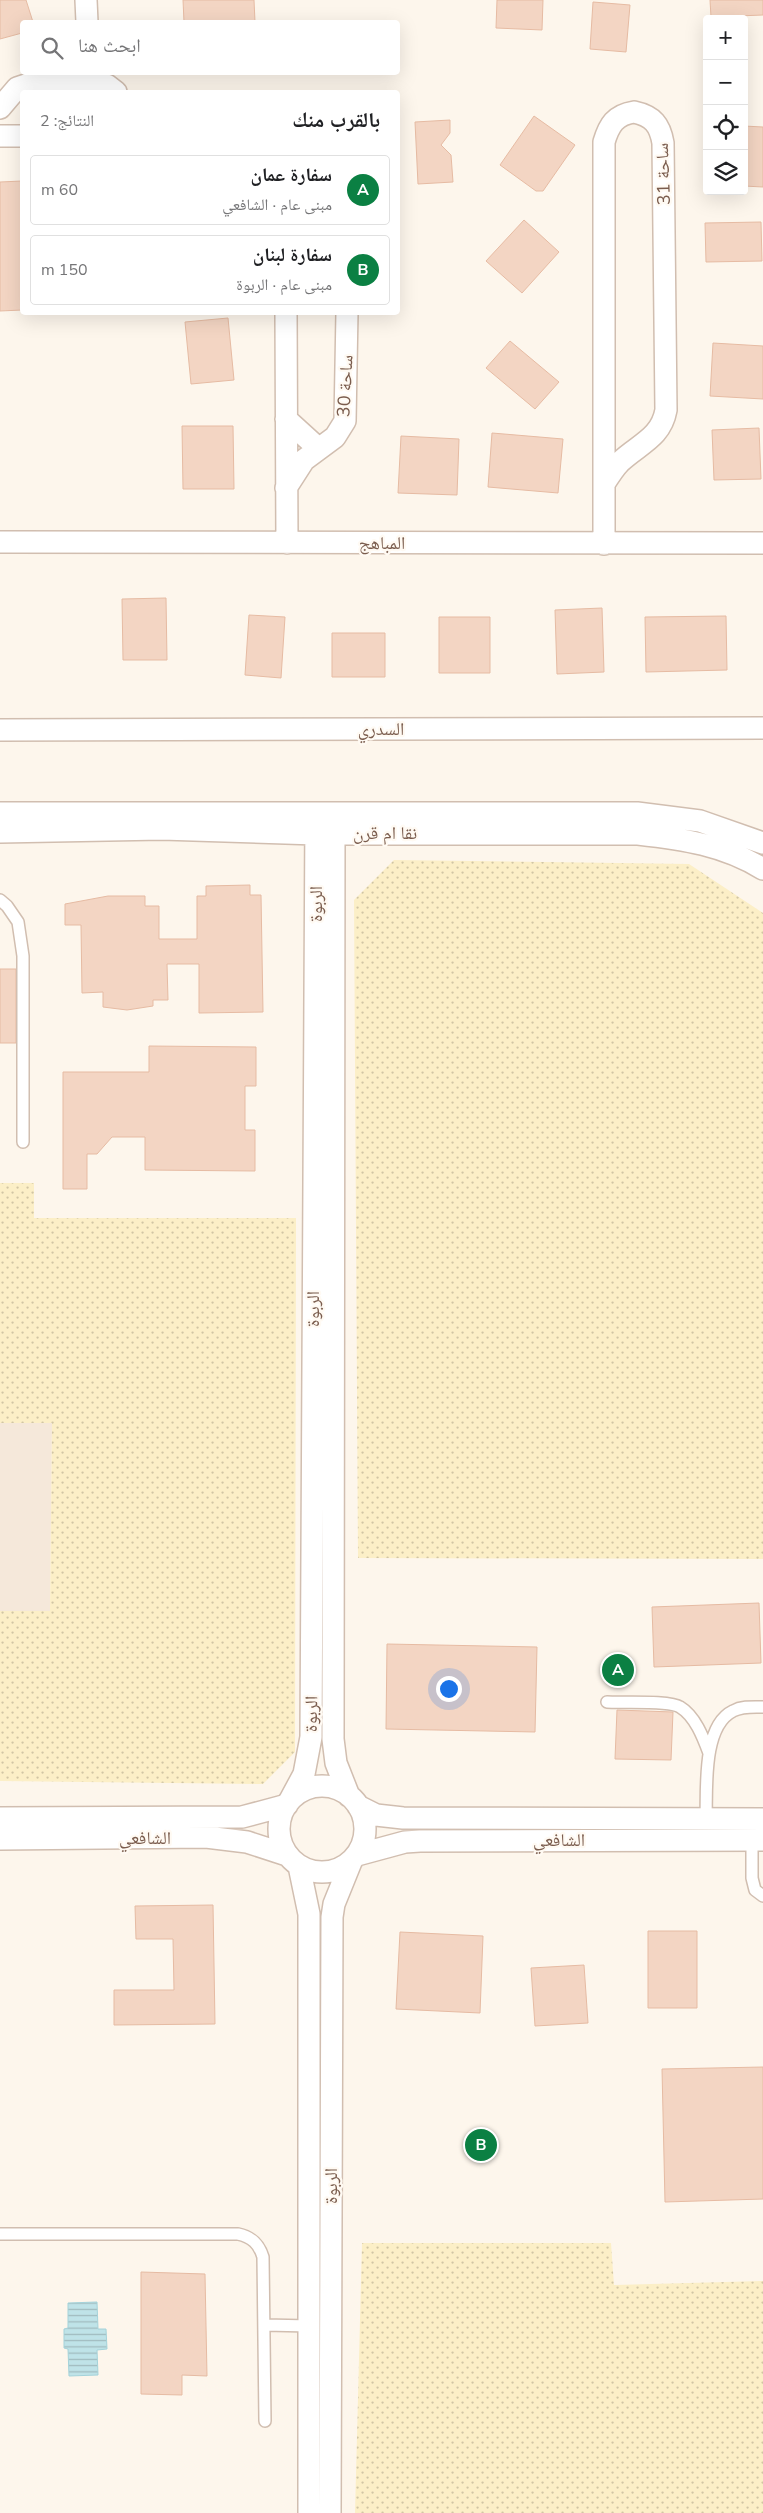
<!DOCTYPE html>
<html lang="ar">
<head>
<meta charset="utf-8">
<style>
  :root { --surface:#fff; --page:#f2f2f2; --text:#202124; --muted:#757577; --line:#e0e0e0; --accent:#0b8043 }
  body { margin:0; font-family:"Nunito Sans","Noto Naskh Arabic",sans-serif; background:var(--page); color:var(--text); direction:rtl }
  .controls { position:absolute; right:15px; top:15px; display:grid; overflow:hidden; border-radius:5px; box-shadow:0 5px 20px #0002 }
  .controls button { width:45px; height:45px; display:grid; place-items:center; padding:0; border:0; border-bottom:1px solid var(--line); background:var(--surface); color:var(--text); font:25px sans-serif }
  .you { position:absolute; left:448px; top:1688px; width:18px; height:18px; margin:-12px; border:4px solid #fff; border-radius:50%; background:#1a73e8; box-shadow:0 0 0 8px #1a73e833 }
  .badge { display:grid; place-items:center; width:32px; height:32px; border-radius:50%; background:var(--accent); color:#fff; font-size:16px; font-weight:700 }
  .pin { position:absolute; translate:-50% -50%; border:2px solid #fff; box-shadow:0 1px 5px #0006 }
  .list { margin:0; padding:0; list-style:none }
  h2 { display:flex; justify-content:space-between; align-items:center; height:65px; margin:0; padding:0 20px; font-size:21px }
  h2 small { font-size:16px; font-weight:400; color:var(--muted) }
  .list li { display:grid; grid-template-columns:32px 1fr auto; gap:15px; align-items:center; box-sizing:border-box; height:70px; margin:0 10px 10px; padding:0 10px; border:1px solid var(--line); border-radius:5px }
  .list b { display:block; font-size:19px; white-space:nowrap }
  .list p { margin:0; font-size:16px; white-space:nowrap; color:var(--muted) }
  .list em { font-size:16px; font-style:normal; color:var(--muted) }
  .icon { flex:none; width:28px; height:28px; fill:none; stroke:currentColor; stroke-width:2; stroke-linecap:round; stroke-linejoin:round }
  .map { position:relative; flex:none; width:763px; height:2513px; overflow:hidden; direction:ltr }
  .search { position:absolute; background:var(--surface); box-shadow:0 5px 20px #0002; left:20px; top:20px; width:380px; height:55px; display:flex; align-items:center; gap:12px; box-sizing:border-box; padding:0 18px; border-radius:5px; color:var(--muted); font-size:19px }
  .panel { position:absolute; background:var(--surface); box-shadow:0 5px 20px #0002; left:20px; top:90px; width:380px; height:225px; border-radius:5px; direction:rtl }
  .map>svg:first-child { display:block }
  .residential { fill:#f5e8da }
  .sand { fill:url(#sand-dots) }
  .water { fill:url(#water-rules); stroke:#a5d3da }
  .building { fill:#f3d5c3; stroke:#e6bba3 }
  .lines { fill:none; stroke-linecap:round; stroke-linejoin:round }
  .lane-casing { stroke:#d1beb0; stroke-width:14 }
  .street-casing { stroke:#d1beb0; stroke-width:24 }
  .lane { stroke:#fff; stroke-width:11 }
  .street { stroke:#fff; stroke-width:21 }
  .labels { text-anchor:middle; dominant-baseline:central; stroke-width:4.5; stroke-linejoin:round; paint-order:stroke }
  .street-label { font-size:18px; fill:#7a5c4d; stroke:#fffaf3 }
</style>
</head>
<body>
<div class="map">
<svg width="763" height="2513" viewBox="0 0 763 2513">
  <defs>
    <pattern id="sand-dots" width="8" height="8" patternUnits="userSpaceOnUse" patternTransform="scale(1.25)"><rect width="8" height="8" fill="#fcefc7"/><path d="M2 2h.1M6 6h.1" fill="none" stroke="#d1c5a4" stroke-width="1.8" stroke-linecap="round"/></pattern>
    <pattern id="water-rules" width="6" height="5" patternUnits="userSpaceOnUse" patternTransform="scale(1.25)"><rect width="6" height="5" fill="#bfe3e8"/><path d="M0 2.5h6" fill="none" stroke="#a0bbbe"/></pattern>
  </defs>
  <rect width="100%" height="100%" fill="#fdf6ec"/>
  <path class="residential" d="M0,1423h52l-2,189 -50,-1z"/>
  <path class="sand" d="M394,860l295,4 74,49v646l-405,-1 -4,-658z
    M0,1183h34v35h262l-1,534 -32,32 -263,-3v-170h50l2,-188h-52z
    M362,2243h249l3,42 149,-4v232h-408z"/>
  <path class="water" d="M97,2302l1,27h8l1,20 -10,1 1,25 -29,1 -1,-27 -4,-1v-19l4,-1v-25z"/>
  <path class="building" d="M0,0h26l7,22h-11v11l-22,6z
    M183,0h71l1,22h-71z
    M497,0h46l-1,30 -46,-2z
    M710,0h53v15l-52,2z
    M593,2l37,3 -4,47 -36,-3z
    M534,116l41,29 -32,46h-7l-36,-26z
    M450,120v13l-9,12 10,10 2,27 -35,2 -3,-62z
    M744,126l19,1v60l-19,-1z
    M22,181v129l-22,1v-129z
    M524,220l35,32 -37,41 -36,-32z
    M761,222l1,39 -56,1 -1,-39z
    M228,318l6,62 -43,4 -6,-62z
    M510,341l49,41 -24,27 -49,-41z
    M713,343l50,3v53l-53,-3z
    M182,426h51l1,63h-51z
    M759,428l2,51 -47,1 -2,-50z
    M492,433l71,6 -5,54 -70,-6z
    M401,436l58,3 -2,56 -59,-2z
    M166,598l1,62h-44l-1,-61z
    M602,608l2,64 -47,2 -2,-64z
    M249,615l36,2 -4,61 -36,-3z
    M726,616l1,54 -81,2 -1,-55z
    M439,617h51v56h-51z
    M332,633h53v44h-53z
    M250,885v10h11l2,117 -64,1v-49h-32l1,36h-15v6l-26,4 -24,-3v-15l-21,1 -1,-68h-16v-21l43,-8h37v10h14v33h38v-43h9v-10z
    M0,969h16v74h-16z
    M149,1046l107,1v39h-11v44h10v41l-110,-1v-33h-33l-15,17h-10v35h-24v-117h86z
    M759,1603l2,60 -107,4 -2,-60z
    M387,1644l150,3 -2,85 -149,-3z
    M617,1710l56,2 -2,48 -56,-1z
    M213,1905l2,119 -101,1v-35h60l-1,-51h-37l-1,-33z
    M648,1931h49v77h-49z
    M400,1932l83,4 -3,77 -84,-4z
    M584,1965l4,58 -53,3 -4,-58z
    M763,2067v132l-98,3 -3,-133z
    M141,2272l64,2 2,102 -25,-1v20l-41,-1z"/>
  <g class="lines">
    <g class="lane-casing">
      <path id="lane" d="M0,900l7,6 11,16 5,34v186
        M607,1702c15,1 63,-2 73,5 15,9 23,30 29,46
        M706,1819c1,-29 -4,-93 27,-108 9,-5 20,-4 30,-4
        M752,1839v39l3,12 8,6
        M0,2234h238c14,3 21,10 25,23l2,164
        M265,2325l45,1"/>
    </g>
    <g class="street-casing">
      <path id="street" d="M86,0l1,22
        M0,108l17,-20 12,-4 59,-2 19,3 9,7
        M634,112c19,4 26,13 29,31l3,267c-5,28 -27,34 -46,52 -6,6 -11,14 -16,22v-342c5,-17 11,-27 30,-30z
        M0,136h22
        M286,312l1,231
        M286,419l33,30
        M604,484v60
        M286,488l18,-28 31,-23 10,-16 2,-109
        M0,542l763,1
        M0,730l763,-2
        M0,813h637l63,8 63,22
        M334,813l-1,926 3,24 13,33
        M0,832l162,-3 154,5h322c45,5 86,11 125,35
        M279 1829a43 43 0 1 1 86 0a43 43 0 1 1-86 0Z
        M290,1800l14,-26 7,-37 5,-924
        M358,1806l18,9 27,3 360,1
        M0,1818l242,-1 45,-12
        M0,1839l206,-2 41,5 40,13
        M357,1855l48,-13 15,-1 343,-1
        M299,1866l10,48v599
        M330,2513l2,-596 2,-13 17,-42"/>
    </g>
    <use href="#lane" class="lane"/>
    <use href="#street" class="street"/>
  </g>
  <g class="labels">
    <g class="street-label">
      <text transform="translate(663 174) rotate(-92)">ساحة 31</text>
      <text transform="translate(345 386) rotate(-87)">ساحة 30</text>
      <text x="382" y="543">المباهج</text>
      <text x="381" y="729">السدري</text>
      <text x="385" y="833">نقا ام قرن</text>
      <text transform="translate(316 904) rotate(-90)">الربوة</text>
      <text transform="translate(313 1309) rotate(-90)">الربوة</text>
      <text transform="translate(311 1714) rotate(-89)">الربوة</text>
      <text x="145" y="1838">الشافعي</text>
      <text x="559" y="1840">الشافعي</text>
      <text transform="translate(331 2186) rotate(-90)">الربوة</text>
    </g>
  </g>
</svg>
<div class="controls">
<button>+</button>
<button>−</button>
<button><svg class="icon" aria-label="locate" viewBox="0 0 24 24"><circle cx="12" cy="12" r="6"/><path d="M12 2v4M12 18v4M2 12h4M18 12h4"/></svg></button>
<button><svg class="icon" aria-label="layers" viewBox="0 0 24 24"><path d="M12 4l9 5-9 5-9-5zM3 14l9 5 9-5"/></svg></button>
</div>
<div class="you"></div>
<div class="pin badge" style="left:618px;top:1670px">A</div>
<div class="pin badge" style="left:481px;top:2145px">B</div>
<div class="search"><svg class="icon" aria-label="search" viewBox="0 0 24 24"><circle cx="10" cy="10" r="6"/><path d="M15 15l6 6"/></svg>ابحث هنا</div>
<section class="panel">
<h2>بالقرب منك<small>النتائج: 2</small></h2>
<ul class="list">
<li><span class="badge">A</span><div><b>سفارة عمان</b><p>مبنى عام · الشافعي</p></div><em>60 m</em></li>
<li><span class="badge">B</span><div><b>سفارة لبنان</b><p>مبنى عام · الربوة</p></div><em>150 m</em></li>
</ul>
</section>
</div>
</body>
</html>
